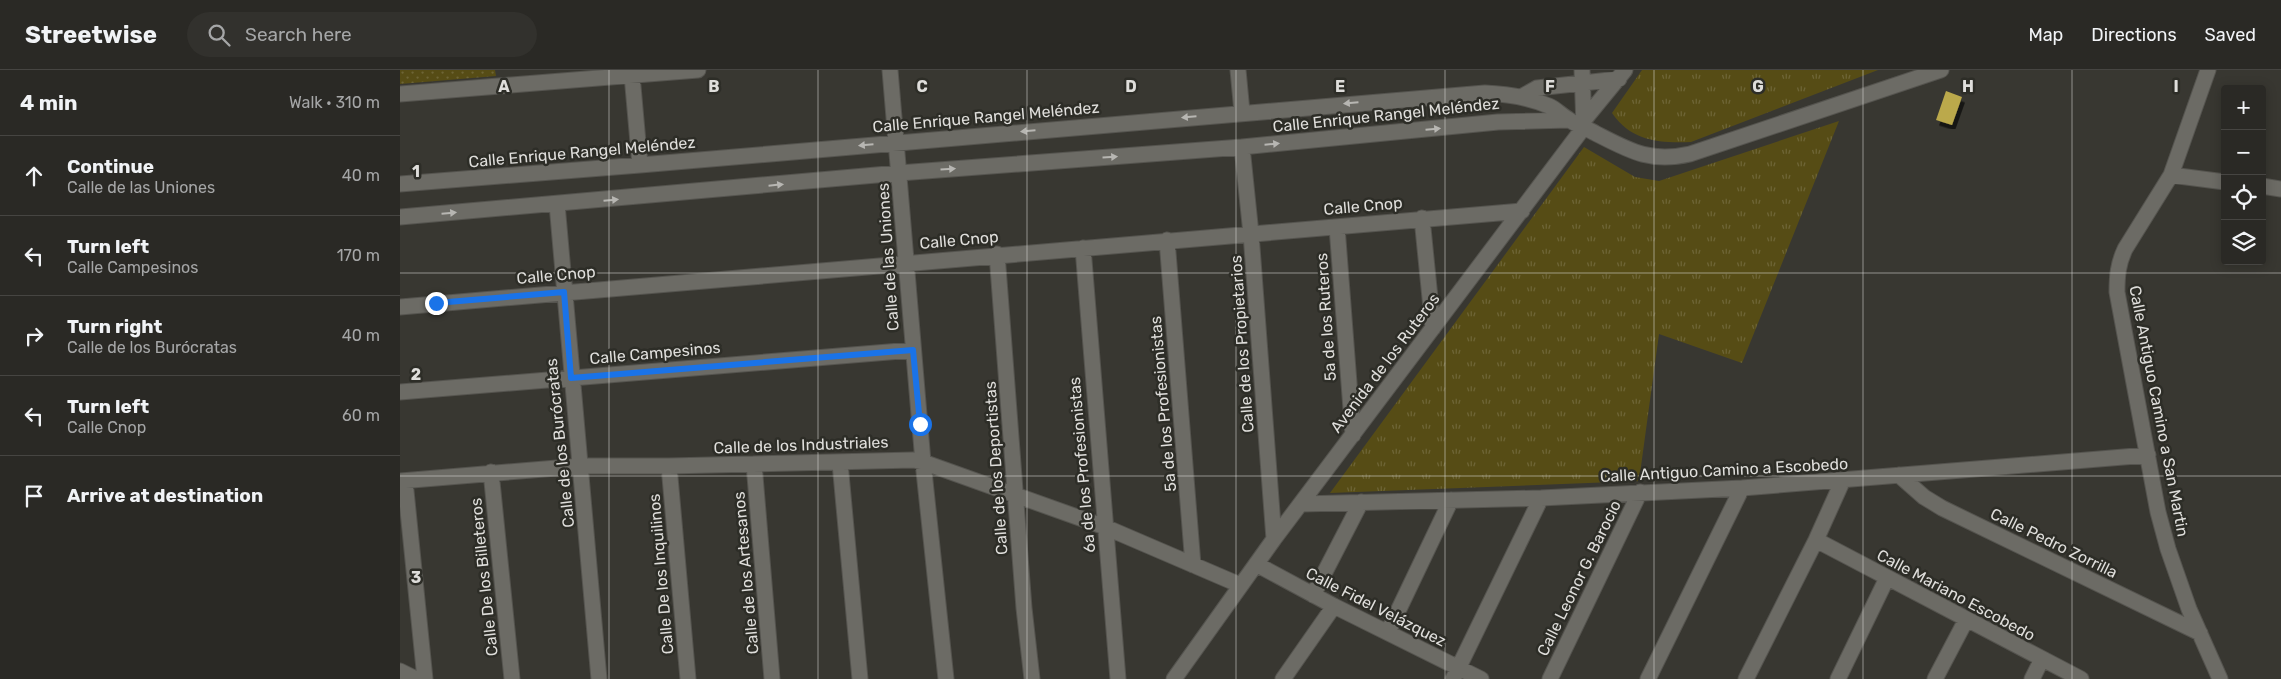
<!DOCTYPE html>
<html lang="en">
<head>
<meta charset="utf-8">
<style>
  :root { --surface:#2a2925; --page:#32312d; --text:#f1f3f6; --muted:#a5a6a7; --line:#464542 }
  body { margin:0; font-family:Rubik,sans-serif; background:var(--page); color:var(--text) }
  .controls { position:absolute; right:15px; top:15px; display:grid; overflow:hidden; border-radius:5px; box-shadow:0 2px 12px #0003 }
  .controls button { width:45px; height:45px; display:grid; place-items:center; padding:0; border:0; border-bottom:1px solid var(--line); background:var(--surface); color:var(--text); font:25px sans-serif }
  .stop { position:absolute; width:15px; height:15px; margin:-11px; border:4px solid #1a73e8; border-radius:50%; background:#fff }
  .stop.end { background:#1a73e8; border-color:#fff; box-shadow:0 1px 5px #0008 }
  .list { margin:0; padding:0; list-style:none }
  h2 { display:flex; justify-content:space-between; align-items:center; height:65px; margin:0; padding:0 20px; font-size:21px }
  h2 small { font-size:16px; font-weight:400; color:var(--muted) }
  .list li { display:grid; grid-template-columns:32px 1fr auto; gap:15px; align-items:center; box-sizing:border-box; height:80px; padding:0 20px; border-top:1px solid var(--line) }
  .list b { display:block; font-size:19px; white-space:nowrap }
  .list p { margin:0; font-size:16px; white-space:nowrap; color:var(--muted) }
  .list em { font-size:16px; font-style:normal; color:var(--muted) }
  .icon { flex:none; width:28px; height:28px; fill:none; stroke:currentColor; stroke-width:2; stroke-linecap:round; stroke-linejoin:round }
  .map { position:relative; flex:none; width:1881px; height:609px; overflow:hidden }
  header { display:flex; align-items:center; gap:30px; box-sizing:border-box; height:70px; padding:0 25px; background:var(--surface); border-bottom:1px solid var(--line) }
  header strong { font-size:24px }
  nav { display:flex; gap:28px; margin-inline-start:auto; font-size:18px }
  .search { width:350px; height:45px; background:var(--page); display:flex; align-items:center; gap:12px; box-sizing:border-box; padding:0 18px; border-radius:28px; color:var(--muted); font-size:19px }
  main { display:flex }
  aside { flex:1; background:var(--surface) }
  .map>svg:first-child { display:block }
  .grass { fill:url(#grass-tufts) }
  .park { fill:url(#park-dots) }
  .building { fill:#bba94b; filter:url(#shadow) }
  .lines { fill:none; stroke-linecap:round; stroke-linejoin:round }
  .minor-casing { stroke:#55544f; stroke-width:17 }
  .minor { stroke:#6c6b65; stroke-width:15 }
  .oneway { fill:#b7b6b2 }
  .route { stroke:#1a73e8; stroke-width:6 }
  .grid { fill:none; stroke:#dfdedb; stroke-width:1; stroke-opacity:0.55 }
  .labels { text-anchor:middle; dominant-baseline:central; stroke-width:5; stroke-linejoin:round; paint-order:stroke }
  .street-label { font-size:16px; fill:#dfdedb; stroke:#2d2d27 }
  .grid-label { font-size:16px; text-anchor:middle; font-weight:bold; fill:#dfdedb; stroke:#2d2d27; stroke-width:5; stroke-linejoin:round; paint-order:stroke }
</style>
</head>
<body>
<header>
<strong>Streetwise</strong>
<div class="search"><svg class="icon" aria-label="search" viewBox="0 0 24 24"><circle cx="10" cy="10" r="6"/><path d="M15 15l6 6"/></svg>Search here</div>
<nav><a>Map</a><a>Directions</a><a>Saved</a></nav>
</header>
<main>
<aside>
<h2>4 min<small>Walk · 310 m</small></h2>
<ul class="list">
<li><svg class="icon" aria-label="ahead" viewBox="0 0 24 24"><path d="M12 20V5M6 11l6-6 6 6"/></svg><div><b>Continue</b><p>Calle de las Uniones</p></div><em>40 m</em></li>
<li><svg class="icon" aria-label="left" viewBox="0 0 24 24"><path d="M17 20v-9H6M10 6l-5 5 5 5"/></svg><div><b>Turn left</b><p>Calle Campesinos</p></div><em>170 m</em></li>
<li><svg class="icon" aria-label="right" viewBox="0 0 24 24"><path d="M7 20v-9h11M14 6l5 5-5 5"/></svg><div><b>Turn right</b><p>Calle de los Burócratas</p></div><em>40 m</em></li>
<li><svg class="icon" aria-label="left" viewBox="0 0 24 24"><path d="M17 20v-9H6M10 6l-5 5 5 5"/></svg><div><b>Turn left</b><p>Calle Cnop</p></div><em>60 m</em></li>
<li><svg class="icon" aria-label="arrive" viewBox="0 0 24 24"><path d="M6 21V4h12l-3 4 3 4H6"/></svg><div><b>Arrive at destination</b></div></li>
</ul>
</aside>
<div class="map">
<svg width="1881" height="609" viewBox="0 0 1881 609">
  <defs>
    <pattern id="grass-tufts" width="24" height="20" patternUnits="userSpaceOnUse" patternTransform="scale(1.25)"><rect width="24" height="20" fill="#564c15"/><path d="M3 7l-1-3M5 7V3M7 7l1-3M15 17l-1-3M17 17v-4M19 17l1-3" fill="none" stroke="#6e6536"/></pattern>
    <pattern id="park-dots" width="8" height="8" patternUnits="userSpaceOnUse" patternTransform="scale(1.25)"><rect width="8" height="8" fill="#564c15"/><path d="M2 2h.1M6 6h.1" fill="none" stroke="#6e6536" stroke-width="1.8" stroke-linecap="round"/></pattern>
    <filter id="shadow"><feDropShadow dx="3" dy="5.5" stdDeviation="0" flood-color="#0009"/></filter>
  </defs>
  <rect width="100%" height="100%" fill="#383731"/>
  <path class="grass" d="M1242,0h236l-187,72c-31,1 -59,0 -79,-29z
    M1439,51l-97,242 -83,-29 -20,147 -309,12 254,-346 51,30 24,4z"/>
  <path class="park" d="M0,0h95l1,6 -96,8z"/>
  <path class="building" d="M1546,21l16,6 -10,28 -16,-5z"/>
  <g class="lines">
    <g class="minor-casing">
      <path id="minor" d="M490,0l33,392 23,217
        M838,0l4,42
        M1808,0l-37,105 -46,74c-7,15 -8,27 -8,43l41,220 10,37 21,60 31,70
        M232,5l8,90
        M0,24l298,-24
        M1121,27l16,-9 82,-9
        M1184,50l41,-50
        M842,77l9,87 23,305
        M1771,105l54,7
        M0,114l240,-19 845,-72c22,1 43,4 64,13 7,3 12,9 19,13 8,6 18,9 27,14 35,18 55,30 95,21l251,-84
        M1862,116l19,3
        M157,134c13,159 29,317 42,475
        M0,147l499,-44 343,-26 256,-25 71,-2
        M1022,148l11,110
        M937,157l16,208
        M767,170l26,325
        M683,178l35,431
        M597,184l27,354 8,71
        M0,237l1122,-96
        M0,322l513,-42
        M440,393l20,216
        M354,394l18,215
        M269,396l19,213
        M91,402l21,207
        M1499,405l25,22 18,11 258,125
        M0,411l181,-15h88l244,-6 10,2 182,65 135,58
        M5,411l20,198
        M901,434l240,-6 201,-10 406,-33
        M1416,470l265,139
        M856,494l78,42 147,73
        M913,525l48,-93
        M988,562l63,-132
        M0,601l16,8
        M774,609l100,-140 310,-412 -2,-57
        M883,609l51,-73
        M1053,609l88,-181
        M1150,609l90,-187
        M1248,609l94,-191
        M1346,609l70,-139 27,-60
        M1438,609l49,-101
        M1535,609l31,-59
        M1632,609l10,-20"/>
    </g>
    <use href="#minor" class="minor"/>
  </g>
  <defs><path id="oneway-solid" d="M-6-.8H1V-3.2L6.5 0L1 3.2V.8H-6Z" transform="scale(1.25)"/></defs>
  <g class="oneway">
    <use href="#oneway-solid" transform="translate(951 33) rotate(175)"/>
    <use href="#oneway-solid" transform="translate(789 47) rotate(175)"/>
    <use href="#oneway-solid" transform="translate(1033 59) rotate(-5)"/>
    <use href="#oneway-solid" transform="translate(628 61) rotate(175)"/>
    <use href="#oneway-solid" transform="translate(872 74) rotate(-5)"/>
    <use href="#oneway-solid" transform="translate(466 75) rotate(175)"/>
    <use href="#oneway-solid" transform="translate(710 87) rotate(-4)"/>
    <use href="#oneway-solid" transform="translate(548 99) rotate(-4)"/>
    <use href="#oneway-solid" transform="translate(376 115) rotate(-6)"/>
    <use href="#oneway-solid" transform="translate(211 130) rotate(-5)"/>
    <use href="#oneway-solid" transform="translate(49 143) rotate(-5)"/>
  </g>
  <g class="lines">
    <path class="route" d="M36,233l128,-11 7,86 342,-28 7,74"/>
  </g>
  <path class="grid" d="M209,0v609M418,0v609M627,0v609M836,0v609M1045,0v609M1254,0v609M1463,0v609M1672,0v609M0,203h1881M0,406h1881"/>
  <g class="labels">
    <g class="street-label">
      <text transform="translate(986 45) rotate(-6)">Calle Enrique Rangel Meléndez</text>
      <text transform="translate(586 47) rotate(-5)">Calle Enrique Rangel Meléndez</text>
      <text transform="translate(182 82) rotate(-5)">Calle Enrique Rangel Meléndez</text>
      <text transform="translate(963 136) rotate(-5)">Calle Cnop</text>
      <text transform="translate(559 170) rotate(-5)">Calle Cnop</text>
      <text transform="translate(488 187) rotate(-94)">Calle de las Uniones</text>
      <text transform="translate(156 205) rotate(-5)">Calle Cnop</text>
      <text transform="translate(926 247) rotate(-94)">5a de los Ruteros</text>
      <text transform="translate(842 274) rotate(-94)">Calle de los Propietarios</text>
      <text transform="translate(255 283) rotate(-5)">Calle Campesinos</text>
      <text transform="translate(985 293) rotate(-53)">Avenida de los Ruteros</text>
      <text transform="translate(763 334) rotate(-95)">5a de los Profesionistas</text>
      <text transform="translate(1759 341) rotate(79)">Calle Antiguo Camino a San Martin</text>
      <text transform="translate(160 373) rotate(-96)">Calle de los Burócratas</text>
      <text transform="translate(401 375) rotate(-2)">Calle de los Industriales</text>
      <text transform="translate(682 395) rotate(-95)">6a de los Profesionistas</text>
      <text transform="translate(596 398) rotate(-94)">Calle de los Deportistas</text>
      <text transform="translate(1324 400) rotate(-3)">Calle Antiguo Camino a Escobedo</text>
      <text transform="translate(1654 473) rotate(26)">Calle Pedro Zorrilla</text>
      <text transform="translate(346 503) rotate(-95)">Calle de los Artesanos</text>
      <text transform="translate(261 504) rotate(-95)">Calle De los Inquilinos</text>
      <text transform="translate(84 507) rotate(-96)">Calle De los Billeteros</text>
      <text transform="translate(1179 508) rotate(-64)">Calle Leonor G. Barocio</text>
      <text transform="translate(1556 525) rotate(28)">Calle Mariano Escobedo</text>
      <text transform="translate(976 537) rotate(27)">Calle Fidel Velázquez</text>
    </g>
  </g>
  <g class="grid-label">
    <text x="104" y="22">A</text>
    <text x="314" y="22">B</text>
    <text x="522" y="22">C</text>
    <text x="731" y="22">D</text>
    <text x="940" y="22">E</text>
    <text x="1150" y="22">F</text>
    <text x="1358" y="22">G</text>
    <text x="1568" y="22">H</text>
    <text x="1776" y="22">I</text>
    <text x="16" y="107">1</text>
    <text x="16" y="310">2</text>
    <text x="16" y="513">3</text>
  </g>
</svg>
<div class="controls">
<button>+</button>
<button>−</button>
<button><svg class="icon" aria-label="locate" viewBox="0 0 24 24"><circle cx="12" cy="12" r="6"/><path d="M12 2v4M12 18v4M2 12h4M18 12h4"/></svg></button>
<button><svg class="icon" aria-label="layers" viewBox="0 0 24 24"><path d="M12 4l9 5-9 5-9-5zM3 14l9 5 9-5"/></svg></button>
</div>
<div class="stop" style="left:520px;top:354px"></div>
<div class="stop end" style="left:36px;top:233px"></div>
</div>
</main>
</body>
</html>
